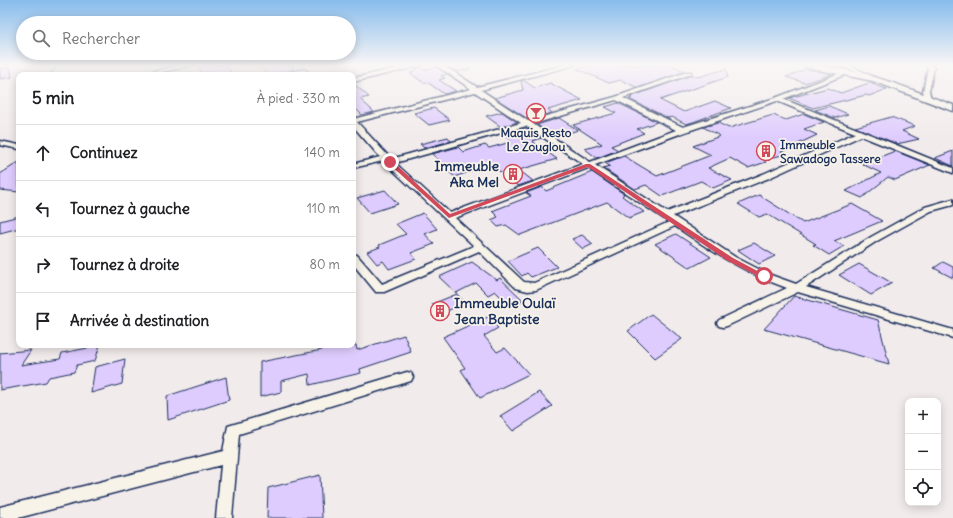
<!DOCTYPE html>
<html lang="fr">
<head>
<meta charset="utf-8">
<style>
  :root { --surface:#fff; --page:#f6f6f6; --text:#202124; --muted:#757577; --line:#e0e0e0 }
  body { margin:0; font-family:Delius,sans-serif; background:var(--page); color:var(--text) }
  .controls { position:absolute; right:12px; bottom:12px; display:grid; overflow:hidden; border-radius:8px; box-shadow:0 2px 10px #0003 }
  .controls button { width:36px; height:36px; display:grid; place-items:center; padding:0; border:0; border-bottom:1px solid var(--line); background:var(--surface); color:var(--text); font:20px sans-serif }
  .stop { position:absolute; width:12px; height:12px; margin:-9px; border:3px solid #d1495b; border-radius:50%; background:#fff }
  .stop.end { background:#d1495b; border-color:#fff; box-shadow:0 1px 4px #0008 }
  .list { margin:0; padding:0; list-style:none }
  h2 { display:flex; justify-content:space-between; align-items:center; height:52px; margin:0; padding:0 16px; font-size:17px }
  h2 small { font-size:13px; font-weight:400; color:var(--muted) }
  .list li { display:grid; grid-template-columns:26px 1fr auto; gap:12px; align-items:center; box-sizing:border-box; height:56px; padding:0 16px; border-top:1px solid var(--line) }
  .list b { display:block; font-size:15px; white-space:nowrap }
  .list em { font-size:13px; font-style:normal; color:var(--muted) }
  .icon { flex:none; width:22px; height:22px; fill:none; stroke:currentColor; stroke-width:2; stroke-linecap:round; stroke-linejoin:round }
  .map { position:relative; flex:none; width:953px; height:518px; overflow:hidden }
  .search { position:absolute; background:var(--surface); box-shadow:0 2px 10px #0003; left:16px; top:16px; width:340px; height:44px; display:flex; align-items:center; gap:10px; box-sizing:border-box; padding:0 14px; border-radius:22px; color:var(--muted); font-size:15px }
  .panel { position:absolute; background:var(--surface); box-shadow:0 2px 10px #0003; left:16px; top:72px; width:340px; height:276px; border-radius:8px }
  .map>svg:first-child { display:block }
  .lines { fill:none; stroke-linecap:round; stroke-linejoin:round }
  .stream { stroke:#658ab7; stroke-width:2.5 }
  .building { fill:#dfccfe; stroke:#1b2f5e }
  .street-casing { stroke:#1b2f5e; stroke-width:3 }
  .secondary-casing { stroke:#1b2f5e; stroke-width:3 }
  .street { fill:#f7f3e8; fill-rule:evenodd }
  .secondary { fill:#f7f3e8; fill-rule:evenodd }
  .route { fill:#d1495b }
  .labels { text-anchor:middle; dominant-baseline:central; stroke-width:3.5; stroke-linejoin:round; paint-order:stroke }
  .far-poi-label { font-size:12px; font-weight:bold; fill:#1b2f5e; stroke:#f7f3e8 }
  .poi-label { font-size:14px; font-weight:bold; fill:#1b2f5e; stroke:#f7f3e8; text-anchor:end }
</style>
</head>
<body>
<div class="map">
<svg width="953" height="518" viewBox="0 0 953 518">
  <rect width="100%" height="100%" fill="#f2ebec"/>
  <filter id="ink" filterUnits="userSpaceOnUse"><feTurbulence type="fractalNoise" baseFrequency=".025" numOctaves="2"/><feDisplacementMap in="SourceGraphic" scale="8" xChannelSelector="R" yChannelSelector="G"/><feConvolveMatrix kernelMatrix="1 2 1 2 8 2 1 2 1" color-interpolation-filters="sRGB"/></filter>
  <g filter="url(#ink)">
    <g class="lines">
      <path class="stream" d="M49,75l9,-10"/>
    </g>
    <path class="building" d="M198,65h28l7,10h-31z
      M260,65h33v5l-25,5z
      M446,65h23l1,4 -13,3z
      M591,65h80l14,6 -47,17 -17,-8 -12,3 -32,-14z
      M10,67l2,10 -12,2v-10z
      M421,67l3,3 12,-3 11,7 -6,2 4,2 -6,2 17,11 -12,3 -17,-12 -3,1 -14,-10 3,-1 3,-3z
      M726,69l2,8 -68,23 24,12 31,-11 16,7 -38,14 -7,2 -14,-7 -4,1 -39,-19 3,-1 -2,-1 62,-22 6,2z
      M807,69l25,5 -27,9 -19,-6z
      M523,80l12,8 15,-5 32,17 -34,10 4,3 -24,6 -33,-21 28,-8 -2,-9z
      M353,83l16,14 -9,2 14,13 -12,3 -9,-9z
      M869,83l18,6 -18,7 -3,-1 -53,13 -24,-10 39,-10 13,5z
      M618,103l39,19 -20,7 7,4 -33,13 7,4 -21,8 -12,-9 17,-5 -29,-19 43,-12 -11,-6z
      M829,106l19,8 -13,4 -20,-8z
      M434,108l16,12 -21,5 -15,-12z
      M502,112l15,10 -16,5 -15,-11z
      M804,114l20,8 -20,7 13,6 -36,17 4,2 -21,6 2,2 -18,6 -18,-10 -22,10 24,12 -19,8 -12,-7 -39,15 -16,-11 -11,4 -32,-21 7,-2 -5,-3 19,-7 33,20 54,-21 -18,-9 27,-10 -17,-9 15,-4 11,5 44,-13 13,5z
      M891,117l24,9 -13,5 17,8 -22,5 -42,-17z
      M559,118l19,12 -19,6 -3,-2 -4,1 -15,-10z
      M526,128l16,10 -10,3 25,18 -38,11 14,11 -15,5 -28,-22 -35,13 -11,-9 2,-1 -14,-13 26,-7 5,5 22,-7 4,3 22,-6 -5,-5 7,-2 -4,-3z
      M448,137l3,4 -27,7 -4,-4z
      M895,151l35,14 -35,15 -7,-3 -26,21 -16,-7 35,-18 -19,-9z
      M953,151v15l-18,-8z
      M19,162v30l-19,-2v-16z
      M592,172l32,22 -2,2 22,16 -15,6 -22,-16 -87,33 -14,-10 -8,2 -7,-7 7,-3 -6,-6 39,-15 -5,-3 16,-6 4,4z
      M385,190l13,14 -28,9 -13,-15z
      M759,195l44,28 49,-19 30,17 -48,20 10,5 -15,9 -16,-10 3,-1 -49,-30 -8,3 -21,-13z
      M423,213l14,16 -12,5 9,10 -23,9 5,6 -27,10 -6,-8 -6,3 -10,-12 13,-5 -1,-2 27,-11 -10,-10z
      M19,216v12l-19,5v-12z
      M676,234l35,23 -21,11 -35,-24z
      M582,235l11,9 -10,5 -11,-10z
      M754,243l21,13 -16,8 -21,-14z
      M538,248l19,19 -26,10 -4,-4 -5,3 -14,-15z
      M472,262l25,18 3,-2 23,22 -13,6 -15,-15 -7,4 -12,-12 -20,10 -17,-16z
      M943,262l10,5v11l-19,-10z
      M859,264l33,19 -21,12 -32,-20z
      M457,294l8,9 -25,11 -8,-10z
      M794,296l84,24 11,44 -125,-35z
      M651,314l31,25 -27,19 -27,-27z
      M488,317l10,11 -14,8 13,16 8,-4 24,26 -49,24 -19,-28 4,-2 -22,-31z
      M404,335l7,17 -51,17 1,4 -51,12 -1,-11 -28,7v11l-21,5v-35l62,-12v-3l10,-2h24l1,5z
      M100,345l-5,16 -18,4 -3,7 -25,5 -3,5 -46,8v-37l31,-3 -10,15 39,-6 2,-6 26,-5 1,-2z
      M125,359l-3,25 -31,9 4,-26z
      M226,377l3,23 -61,20 -1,-24z
      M539,392l13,14 -39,25 -13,-15z
      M320,475l2,43h-55l1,-30z"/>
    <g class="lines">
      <g class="street-casing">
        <path id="street" d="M181,65h13l-46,10h-12z
          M412,65h12l-71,17v-4z
          M436,65h7l34,22 87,-22h11l-94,25 47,31 87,-24 72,-25h4v2l-68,24 60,29 92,-29 68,-26h4v2l-64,25 170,69v5l-92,-37 -92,42 -96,38 62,41 33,17 28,10 75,-47 54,-30 28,-8v6l-22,6 -54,30 -71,46 147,43v8l-155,-46 -71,34 -4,1 -4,-1 -2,-3 2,-3 68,-32c-44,-16 -74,-36 -112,-62l-139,64 -8,1 -12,-3 -37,-37 -95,41h-8l-23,-28v-10l4,1 25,29 92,-38 -91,-85 -30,7v-4l27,-7 -27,-31v-7l118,-30zM475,92l46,31 -130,36 -34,-37zM616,100l60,30 -86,32 -57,-38zM777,101l78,32 -92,41 -96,38 -72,-47 90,-33zM526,126l57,38 -133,49 -55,-50zM588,168l81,54 -135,61 -10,-1 -69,-64z
          M841,65h8l29,14 -5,1z
          M926,65h6l2,3 -5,23 2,7 -3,2 -3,-2 -2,-7 5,-23z
          M304,69l3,2 -1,1 -14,3h-13z
          M0,141l19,4v4l-19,-4z
          M407,372l4,1 2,4 -2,4 -172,53 -7,84h-16l5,-53 -203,53h-18v-11l223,-56 5,-25z"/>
      </g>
      <g class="secondary-casing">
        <path id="secondary" d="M801,65c53,0 103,22 152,40v6l-80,-30 -68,-14z"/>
      </g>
      <use href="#street" class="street"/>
      <use href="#secondary" class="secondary"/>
    </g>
  </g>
  <linearGradient id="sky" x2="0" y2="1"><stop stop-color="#87bcec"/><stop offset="0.47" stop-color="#f9f6f6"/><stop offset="1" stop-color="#f9f6f6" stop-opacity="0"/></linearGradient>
  <rect width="953" height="138" fill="url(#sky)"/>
  <path class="route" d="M388,161h4l58,53 136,-50h4l143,94 34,18 -1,2h-4l-34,-17 -140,-94 -139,51 -61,-55z"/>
  <defs>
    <g id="bar-ring" transform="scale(1)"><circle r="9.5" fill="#f7f3e8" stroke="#d1495b" stroke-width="1.5"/><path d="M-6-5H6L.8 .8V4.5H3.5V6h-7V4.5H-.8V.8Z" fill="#d1495b"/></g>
    <g id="building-ring" transform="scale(1)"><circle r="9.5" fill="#f7f3e8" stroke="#d1495b" stroke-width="1.5"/><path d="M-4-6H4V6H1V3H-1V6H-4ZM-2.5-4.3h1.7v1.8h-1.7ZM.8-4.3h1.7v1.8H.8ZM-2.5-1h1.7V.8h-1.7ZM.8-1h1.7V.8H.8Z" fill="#d1495b"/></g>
  </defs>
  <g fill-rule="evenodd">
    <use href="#bar-ring" x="536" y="113"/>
    <use href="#building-ring" x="766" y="151"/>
    <use href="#building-ring" x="513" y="174"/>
    <use href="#building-ring" x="440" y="311"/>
  </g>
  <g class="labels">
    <g class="far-poi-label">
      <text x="536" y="132">Maquis Resto<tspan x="536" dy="14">Le Zouglou</tspan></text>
      <text x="780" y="144" text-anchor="start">Immeuble<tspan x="780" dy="14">Sawadogo Tassere</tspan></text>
    </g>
    <g class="poi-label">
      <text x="499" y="166">Immeuble<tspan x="499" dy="16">Aka Mel</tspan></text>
      <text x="454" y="303" text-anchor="start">Immeuble Oulaï<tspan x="454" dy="16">Jean Baptiste</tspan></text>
    </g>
  </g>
</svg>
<div class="controls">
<button>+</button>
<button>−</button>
<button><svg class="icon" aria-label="locate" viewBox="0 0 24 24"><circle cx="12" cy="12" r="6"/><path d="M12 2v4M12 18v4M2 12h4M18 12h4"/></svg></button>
</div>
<div class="stop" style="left:764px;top:276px"></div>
<div class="stop end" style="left:390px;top:162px"></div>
<div class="search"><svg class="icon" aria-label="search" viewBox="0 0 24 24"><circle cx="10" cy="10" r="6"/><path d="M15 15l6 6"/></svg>Rechercher</div>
<section class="panel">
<h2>5 min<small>À pied · 330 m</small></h2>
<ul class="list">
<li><svg class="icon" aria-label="ahead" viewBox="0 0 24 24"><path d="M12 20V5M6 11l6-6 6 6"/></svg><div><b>Continuez</b></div><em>140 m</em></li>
<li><svg class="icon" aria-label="left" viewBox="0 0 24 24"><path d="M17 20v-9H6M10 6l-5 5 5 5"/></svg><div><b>Tournez à gauche</b></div><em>110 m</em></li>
<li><svg class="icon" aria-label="right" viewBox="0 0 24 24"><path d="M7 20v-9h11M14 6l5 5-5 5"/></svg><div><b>Tournez à droite</b></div><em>80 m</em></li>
<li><svg class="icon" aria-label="arrive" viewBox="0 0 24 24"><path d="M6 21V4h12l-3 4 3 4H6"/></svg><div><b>Arrivée à destination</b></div></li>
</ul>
</section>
</div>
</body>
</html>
